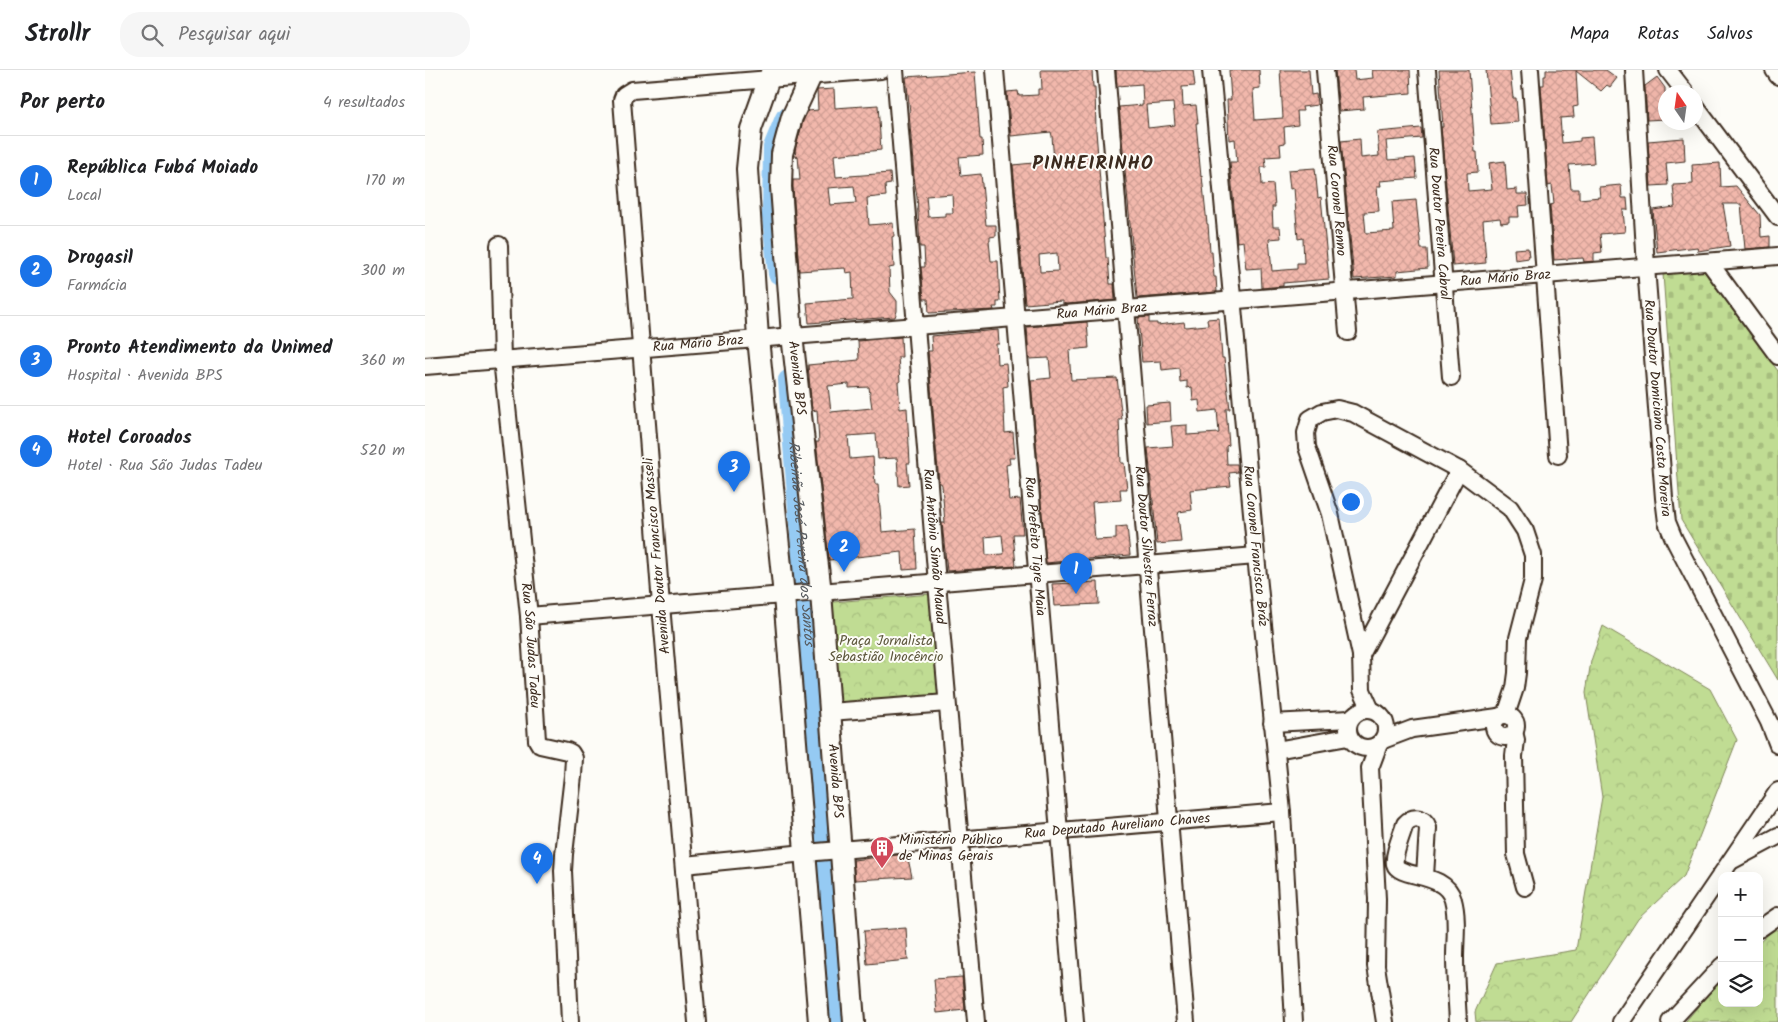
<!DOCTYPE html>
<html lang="pt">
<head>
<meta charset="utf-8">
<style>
  :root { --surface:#fff; --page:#f6f6f6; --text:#202124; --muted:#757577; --line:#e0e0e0; --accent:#1a73e8 }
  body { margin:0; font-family:Kalam,sans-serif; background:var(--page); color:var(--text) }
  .controls { position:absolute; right:15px; bottom:15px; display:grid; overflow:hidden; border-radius:10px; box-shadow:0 5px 20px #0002 }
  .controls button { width:45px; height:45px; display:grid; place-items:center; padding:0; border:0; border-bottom:1px solid var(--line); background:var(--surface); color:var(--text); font:25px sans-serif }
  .compass { position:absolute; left:1233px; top:15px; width:45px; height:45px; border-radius:50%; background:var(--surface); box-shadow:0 5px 20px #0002; rotate:347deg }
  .you { position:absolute; left:925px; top:431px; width:18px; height:18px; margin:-12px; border:4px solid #fff; border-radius:50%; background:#1a73e8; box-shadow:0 0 0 8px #1a73e833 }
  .badge { display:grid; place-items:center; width:32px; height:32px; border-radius:50%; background:var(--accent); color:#fff; font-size:16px; font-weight:700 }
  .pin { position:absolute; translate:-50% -41px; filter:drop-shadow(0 1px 2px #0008) }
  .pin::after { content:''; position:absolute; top:26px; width:18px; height:15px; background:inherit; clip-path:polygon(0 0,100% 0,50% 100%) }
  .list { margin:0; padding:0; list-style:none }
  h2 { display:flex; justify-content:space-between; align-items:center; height:65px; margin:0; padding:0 20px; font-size:21px }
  h2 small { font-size:16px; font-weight:400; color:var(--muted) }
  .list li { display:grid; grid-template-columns:32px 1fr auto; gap:15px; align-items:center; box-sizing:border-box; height:90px; padding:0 20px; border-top:1px solid var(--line) }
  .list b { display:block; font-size:19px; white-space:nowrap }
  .list p { margin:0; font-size:16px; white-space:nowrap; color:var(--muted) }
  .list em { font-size:16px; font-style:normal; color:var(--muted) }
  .icon { flex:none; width:28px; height:28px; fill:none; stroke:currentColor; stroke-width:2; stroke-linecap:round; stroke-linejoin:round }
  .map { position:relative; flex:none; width:1353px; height:952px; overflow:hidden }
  header { display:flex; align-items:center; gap:30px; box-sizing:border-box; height:70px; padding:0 25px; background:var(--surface); border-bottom:1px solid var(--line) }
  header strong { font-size:24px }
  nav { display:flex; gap:28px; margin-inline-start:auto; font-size:18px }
  .search { width:350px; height:45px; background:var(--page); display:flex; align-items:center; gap:12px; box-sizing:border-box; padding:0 18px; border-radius:20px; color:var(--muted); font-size:19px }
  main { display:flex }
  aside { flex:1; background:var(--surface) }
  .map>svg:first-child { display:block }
  .forest { fill:url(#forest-crowns); stroke:#7e8358 }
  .cemetery { fill:url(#cemetery-stones); stroke:#7e8358 }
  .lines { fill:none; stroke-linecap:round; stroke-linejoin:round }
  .river { stroke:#95caf3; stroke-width:20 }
  .building { fill:url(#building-cross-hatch); stroke:#3b2a1e; fill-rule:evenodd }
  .minor-casing { stroke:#3b2a1e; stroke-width:20 }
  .major-casing { stroke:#3b2a1e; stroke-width:24 }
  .minor { stroke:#fdfcf7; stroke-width:16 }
  .major { stroke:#fdfcf7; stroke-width:20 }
  .labels { text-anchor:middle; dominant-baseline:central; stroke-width:4; stroke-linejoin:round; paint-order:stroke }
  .street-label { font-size:14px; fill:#3b2a1e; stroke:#fdfcf7 }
  .park-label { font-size:14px; fill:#5c563b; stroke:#fdfcf7 }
  .poi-label { font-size:14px; fill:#3b2a1e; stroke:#fdfcf7; text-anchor:start }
  .water-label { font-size:15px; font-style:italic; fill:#565a5e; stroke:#fdfcf7 }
  .district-label { font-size:19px; font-weight:bold; letter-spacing:1px; fill:#3b2a1e; stroke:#fdfcf7 }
</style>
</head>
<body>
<header>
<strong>Strollr</strong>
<div class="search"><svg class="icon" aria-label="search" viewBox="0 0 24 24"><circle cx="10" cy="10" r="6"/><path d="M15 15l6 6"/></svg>Pesquisar aqui</div>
<nav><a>Mapa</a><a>Rotas</a><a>Salvos</a></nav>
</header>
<main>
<aside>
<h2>Por perto<small>4 resultados</small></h2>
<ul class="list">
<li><span class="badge">1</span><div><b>República Fubá Moiado</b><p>Local</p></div><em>170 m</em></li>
<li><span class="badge">2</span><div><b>Drogasil</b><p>Farmácia</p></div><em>300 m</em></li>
<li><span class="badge">3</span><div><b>Pronto Atendimento da Unimed</b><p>Hospital · Avenida BPS</p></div><em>360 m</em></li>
<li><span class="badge">4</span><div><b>Hotel Coroados</b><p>Hotel · Rua São Judas Tadeu</p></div><em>520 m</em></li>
</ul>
</aside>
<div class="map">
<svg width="1353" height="952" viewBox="0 0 1353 952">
  <defs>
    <pattern id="forest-crowns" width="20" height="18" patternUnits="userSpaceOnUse" patternTransform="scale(1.25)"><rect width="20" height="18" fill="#c0dc93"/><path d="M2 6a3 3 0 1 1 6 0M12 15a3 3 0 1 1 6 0" fill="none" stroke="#a6bd7e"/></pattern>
    <pattern id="cemetery-stones" width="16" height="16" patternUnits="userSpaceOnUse" patternTransform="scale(1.25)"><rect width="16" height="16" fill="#c0dc93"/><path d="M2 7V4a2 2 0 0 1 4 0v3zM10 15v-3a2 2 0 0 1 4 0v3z" fill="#a6bd7e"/></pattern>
    <pattern id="building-cross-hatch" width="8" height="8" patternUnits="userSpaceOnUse" patternTransform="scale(1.25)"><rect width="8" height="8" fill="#f2b8ac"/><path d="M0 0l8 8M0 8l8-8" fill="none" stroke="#d09e94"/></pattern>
  </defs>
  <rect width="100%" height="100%" fill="#fdfcf7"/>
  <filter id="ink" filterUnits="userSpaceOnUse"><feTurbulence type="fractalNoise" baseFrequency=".02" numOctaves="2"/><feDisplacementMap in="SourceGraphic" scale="10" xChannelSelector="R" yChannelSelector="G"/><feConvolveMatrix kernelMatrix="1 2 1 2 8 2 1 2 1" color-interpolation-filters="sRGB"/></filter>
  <g filter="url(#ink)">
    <path class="forest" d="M507,524l7,102 -100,8 -6,-102z
      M1178,556l107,63 27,51 -53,136 -46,43 -67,103h-95l-1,-10 22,-49 79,-13 26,-153 -16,-104 5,-32z
      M1350,858l3,2v92h-93l37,-44v25h37v-60z"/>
    <path class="cemetery" d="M1279,201l74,100v309l-97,-160 -18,-246z"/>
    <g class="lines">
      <g class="river">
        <path d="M353,204l-6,-57 1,-70 12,-29"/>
        <path id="s1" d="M363,310l50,642"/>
      </g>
    </g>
    <path class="building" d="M616,0h51l1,17h2l1,44 10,127h2l2,26h4l1,16 -48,4 -5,-1v-2l-37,3 -12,-139 41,-4 -2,-25 -1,-4 -40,4 -4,-44 11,-1 1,5 19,-1v-6h4zM632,183l1,18 -18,1 -1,-17z
      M691,0h77l2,16 -13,1 1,19 13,-1 2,18h-2l5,54 1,-1 5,48h1l2,28h2l2,25h2l1,15 -80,6 -18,-191 24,-2 -1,-21 -25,2zM748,33l2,22 -27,3 -2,-23z
      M804,0h30l1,18 -7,1 2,31 28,-2 -3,-48h29l2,25 5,-1 1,11 -15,2 1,4h-6l1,14 -14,2 1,16 -5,1 1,12 -16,1 1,10h-5l1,18 11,-1 2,23h-3l1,20h7l1,11 -12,1 3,32 25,-2v-6h7l-1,-25 -5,1 -4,-51 -4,1 -2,-19 27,-2 3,30 3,-1 8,82 -46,4v3l-21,2 -1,-20 -15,1 -3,-28 -6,1 -7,-80h7l-2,-23 -6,1 -2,-40h4z
      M910,0h19l1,10 18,-2 -1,-8h38l1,23 -48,4 1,12 -25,2z
      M1014,0h30l6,82h2l1,20 -11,1 1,18 24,-2 -3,-26 16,-2 2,29 10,-1v5h10l1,11 -10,1 1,11h-10v5l-8,1 -1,-5 -17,2 3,43 -33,3 -12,-139h2z
      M1061,0h24l3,28h3l2,24 -27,2z
      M1121,0h60l11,8 -7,9 -3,-2 -6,6 -25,-20 2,35 -5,1 1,10 -14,1 2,25 18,-2v-3l12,-1 2,26 -25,2 2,24h8v10l21,-2 -1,-10 22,-2 1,13h5l1,12h-5l2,22 -25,2 2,18 -8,1v8l-10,1 -1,-4 -29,2 -4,-55 4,-1 -2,-19 -4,1 -7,-101h3v-9h2z
      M550,2l5,67h2l1,16 -24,2 2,19 20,-2 5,51h10v11l-6,1v4h-1l2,20h7l2,41h-3v5h-4l1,3 -65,3 -1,-14h-4l-3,-32h4l-1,-20h-4l-3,-50 -3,-20 -5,-65h1l-4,-35zM527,124l1,19h-8v3l-17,1 -2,-21z
      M1232,7l8,11v31l-18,1 -2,-34z
      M409,19l1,19 43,-3 3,45 -47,5 2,22 54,-4 1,11 -6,1 1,11 -19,2 2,27 24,-2 1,13 -2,1 2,30 -5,1 1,24 7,9v10l-2,6 -86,6 -2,-20 46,-4 -1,-27 -6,1 -1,-5 -46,3 -6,-84v-7h7l-2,-24 -2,1 -1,-7 8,-29 5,-10 10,-1 -1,-20zM429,116l2,17 -26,2 -2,-17z
      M996,58l1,10 -36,3 2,19 27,-2 2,20 -37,3 1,5h-4l2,25 -15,1 2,21 28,-2 -2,-29 24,-2 5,49h6l1,19 -31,3v5l-43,3 -13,-138 19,-2 1,19 18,-2 -2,-24z
      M1259,68l1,23 -19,2 2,22 -17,1 -3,-45z
      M1295,93l1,24 15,-1 24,29 1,22 9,-1v11l-25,2 -4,-45h-18l7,42 -32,5 -1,-4 -40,5 -4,-42 22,-3 -2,-22 20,-1 -1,-19z
      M1103,178l1,10 -14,2 -1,-11z
      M724,247v6h8v2l27,-3 1,5 23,-2 -1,-6 12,-1 3,40h2l6,51h-4l3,36 -3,1 1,18h10l1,8 -9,1 2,13 -41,4 2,20 -13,2 -1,3 3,27 -24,2 -9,-96 25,-2 -2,-20 16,-1v10l32,-2 -2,-23 -17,2 -1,-12 -6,1 -1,-14 -5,1v-7l-7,1 -1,-14 -17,2 -1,-9 -19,1 -4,-44z
      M662,252l2,26 -20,2 2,30 46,-2 5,41h-3l2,44h3l3,26h-7l1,11 -29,2 3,38 21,-1v-12l11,-1 3,29 -84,8 -15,-183 20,-2 -2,-20 -20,1 -2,-32z
      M573,260l1,14h-3l1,20 9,-1 2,23 -5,1 2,46 8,-1 2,26h-6l1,6 -4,1 3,35 11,-1 3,35h-10l3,32 -69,5 -5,-48h3l-3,-38 -1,-2h-2l-11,-132h4l-1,-15zM577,465l2,19 -18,1 -1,-18z
      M476,267l1,20h-4l2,25h-2l2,27 7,-1 3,55h-3l2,22 -10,1 -2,-28 -19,1 -2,-25 -28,2 2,23 23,-2 2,27h3l4,48 33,-3 2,40 -14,1 -1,-18 -73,8 -12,-110 -1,-8h3l-2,-32 -5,1 -4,-46 51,-5 -1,-19zM424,314v4l20,-1 3,21 -41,4 -3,-26z
      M745,333l1,18 -24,2 -1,-18z
      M673,512l1,22 -45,2 -2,-22z
      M482,784l5,23 -57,3 -2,-20z
      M481,858l2,32 -41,4 -3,-33z
      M537,907l3,33 -28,3 -3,-34z"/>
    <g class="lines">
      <g class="minor-casing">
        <g id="minor">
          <path id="s2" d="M470,0l42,513 39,439"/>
          <path id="s3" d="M570,0l80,952"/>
          <path id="s4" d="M681,0l80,952"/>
          <path id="s5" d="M786,0l45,486 26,256 12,210"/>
          <path id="s6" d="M900,0l23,262"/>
          <path id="s7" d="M1002,0l24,307"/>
          <path d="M1105,0l28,385"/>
          <path id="s8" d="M1209,0l12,197 18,231 3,24 7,17 95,183 9,23"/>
          <path d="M1243,0l17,22"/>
          <path d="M1349,0l4,6"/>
          <path d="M1270,36l83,111"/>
          <path id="s9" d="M74,175l3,114 27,257 8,124 3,5 27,6 4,2 3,5 -1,18 -9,78 -1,17 7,151"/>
          <path d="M1284,192l69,94"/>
          <path id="s10" d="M0,296l1353,-110"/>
          <path d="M104,546l727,-60"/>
          <path d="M936,585l98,-185"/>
          <circle cx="942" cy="659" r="19"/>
          <path d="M946,640l-9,-20 -1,-35 -31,-141 -23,-67 -1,-14 4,-14 12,-7 15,-3 16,4 106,57 51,38 15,23 8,24v25l-15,58 -1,35 -2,15 -9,27"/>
          <path d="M405,642l117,-9"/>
          <circle cx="1080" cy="656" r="11"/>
          <path d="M847,653l78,-4"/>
          <path d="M1089,662l2,8 -2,16 2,98 9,33"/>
          <path d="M958,670l29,-11 86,-12"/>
          <path d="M954,674l-9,24 7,131 -1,67 9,56"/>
          <path d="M851,680l72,-13"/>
          <path d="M1308,790l45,-24"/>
          <path id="s11" d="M259,795l121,-12 477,-41"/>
          <path d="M1000,806l3,-48c-3,-11 -15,-13 -23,-4 -3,10 -12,31 -10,40 4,15 51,7 58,36 5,18 2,39 2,57 0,22 2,43 3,65"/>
          <path d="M1334,859l19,-13"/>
          <path d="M272,952l-36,-417 -39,-505 2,-5 8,-5 249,-20"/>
          <path d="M1196,952l157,-231"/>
          <path d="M1245,952l52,-56"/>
        </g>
      </g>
      <g class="major-casing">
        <g id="major">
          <path d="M347,0l-21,59 -4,40 11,169 26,258 35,426"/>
          <path id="s12" d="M391,0l-5,6 -19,41 -10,37 -1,33 11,148 29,258 33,429"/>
        </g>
      </g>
      <use href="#minor" class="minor"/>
      <use href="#major" class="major"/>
    </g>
  </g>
  <defs>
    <g id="building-pin" transform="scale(1.25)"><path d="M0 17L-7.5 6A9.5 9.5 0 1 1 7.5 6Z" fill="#d1495b" stroke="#fdfcf7"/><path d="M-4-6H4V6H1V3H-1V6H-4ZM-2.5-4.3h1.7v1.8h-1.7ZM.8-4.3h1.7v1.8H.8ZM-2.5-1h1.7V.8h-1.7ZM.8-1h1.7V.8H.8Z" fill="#fff"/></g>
  </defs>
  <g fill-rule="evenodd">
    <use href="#building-pin" x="457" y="778"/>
  </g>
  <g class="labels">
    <g class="street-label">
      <text stroke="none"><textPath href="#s6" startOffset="131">Rua Coronel Renno</textPath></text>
      <text stroke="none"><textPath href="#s7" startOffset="154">Rua Doutor Pereira Cabral</textPath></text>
      <text stroke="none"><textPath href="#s10" startOffset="1084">Rua Mário Braz</textPath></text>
      <text stroke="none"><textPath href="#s10" startOffset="679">Rua Mário Braz</textPath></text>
      <text stroke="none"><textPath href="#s10" startOffset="274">Rua Mário Braz</textPath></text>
      <text stroke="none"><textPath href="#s12" startOffset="316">Avenida BPS</textPath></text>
      <text stroke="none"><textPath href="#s8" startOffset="339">Rua Doutor Domiciano Costa Moreira</textPath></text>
      <text stroke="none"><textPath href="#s2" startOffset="478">Rua Antônio Simão Mauad</textPath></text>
      <text stroke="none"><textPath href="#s3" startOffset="478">Rua Prefeito Tigre Maia</textPath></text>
      <text stroke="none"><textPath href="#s4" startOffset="478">Rua Doutor Silvestre Ferraz</textPath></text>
      <text stroke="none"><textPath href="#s5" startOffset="478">Rua Coronel Francisco Bráz</textPath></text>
      <text transform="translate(232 486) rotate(-95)">Avenida Doutor Francisco Masseli</text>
      <text stroke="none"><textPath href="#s9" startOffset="402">Rua São Judas Tadeu</textPath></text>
      <text stroke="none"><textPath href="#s12" startOffset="721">Avenida BPS</textPath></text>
      <text stroke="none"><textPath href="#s11" startOffset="435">Rua Deputado Aureliano Chaves</textPath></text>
    </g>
    <g class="park-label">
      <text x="461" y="571">Praça Jornalista<tspan x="461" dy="16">Sebastião Inocêncio</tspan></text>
    </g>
    <g class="poi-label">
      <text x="474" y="770">Ministério Público<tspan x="474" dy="16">de Minas Gerais</tspan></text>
    </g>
    <g class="water-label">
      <text stroke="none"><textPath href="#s1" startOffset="164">Ribeirão José Pereira dos Santos</textPath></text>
    </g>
    <g class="district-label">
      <text x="668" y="94">PINHEIRINHO</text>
    </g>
  </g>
</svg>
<div class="controls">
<button>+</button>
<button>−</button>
<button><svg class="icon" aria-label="layers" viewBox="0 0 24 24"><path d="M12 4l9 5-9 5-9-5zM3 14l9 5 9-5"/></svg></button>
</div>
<svg class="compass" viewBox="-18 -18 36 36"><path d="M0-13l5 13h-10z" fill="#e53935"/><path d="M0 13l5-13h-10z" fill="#757577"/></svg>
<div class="you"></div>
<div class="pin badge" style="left:651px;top:524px">1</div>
<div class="pin badge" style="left:419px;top:502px">2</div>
<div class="pin badge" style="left:309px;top:422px">3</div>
<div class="pin badge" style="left:112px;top:814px">4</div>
</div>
</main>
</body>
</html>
